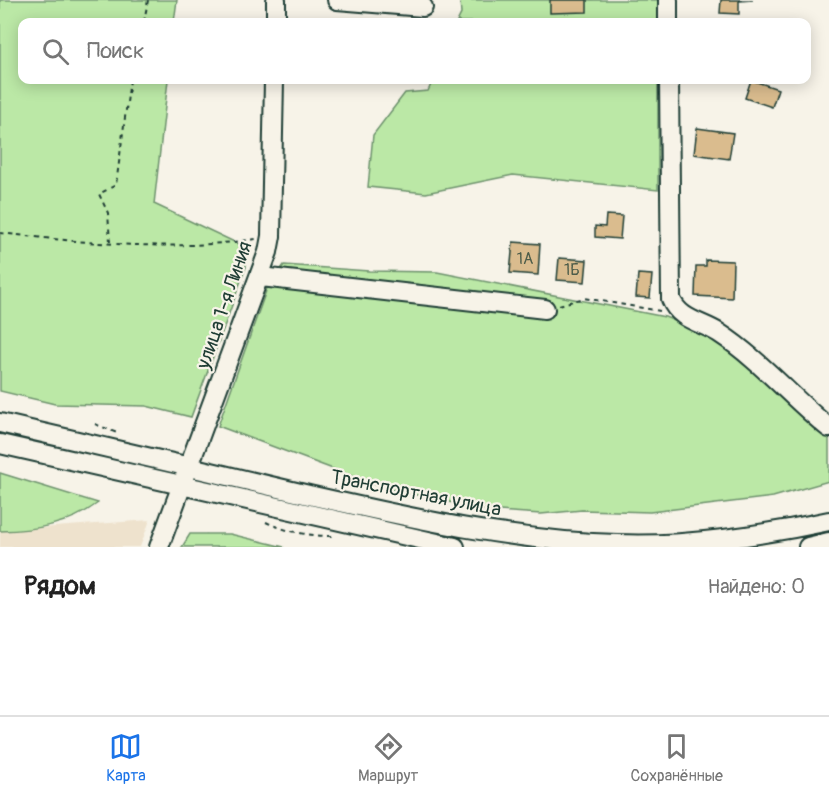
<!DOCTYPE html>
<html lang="ru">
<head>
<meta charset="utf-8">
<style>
  :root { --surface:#fff; --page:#f6f6f6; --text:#222; --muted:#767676; --line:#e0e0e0; --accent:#1a73e8 }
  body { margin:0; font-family:Pangolin,sans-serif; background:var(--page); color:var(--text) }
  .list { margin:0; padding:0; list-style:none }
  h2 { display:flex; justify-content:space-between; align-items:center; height:78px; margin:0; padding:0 24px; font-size:26px }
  h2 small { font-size:20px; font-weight:400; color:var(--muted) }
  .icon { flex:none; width:33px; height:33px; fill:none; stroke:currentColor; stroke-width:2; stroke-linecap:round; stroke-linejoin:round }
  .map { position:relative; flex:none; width:829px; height:547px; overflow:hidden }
  .search { position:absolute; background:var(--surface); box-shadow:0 3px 15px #0003; left:18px; right:18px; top:18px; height:66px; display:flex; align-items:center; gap:15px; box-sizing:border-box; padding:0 21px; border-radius:12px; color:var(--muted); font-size:22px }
  .sheet { height:168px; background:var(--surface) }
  nav { display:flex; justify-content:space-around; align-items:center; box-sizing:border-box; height:84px; border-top:2px solid var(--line); background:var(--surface); font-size:16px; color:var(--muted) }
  nav a { display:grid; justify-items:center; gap:3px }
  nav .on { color:var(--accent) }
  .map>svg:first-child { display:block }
  .built { fill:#eee2cd }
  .green { fill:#bbe8a6; stroke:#6d926d; stroke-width:1.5 }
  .building { fill:#dabc8e; stroke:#1f3d34; stroke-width:1.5 }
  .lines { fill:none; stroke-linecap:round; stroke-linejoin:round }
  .minor-casing { stroke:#1f3d34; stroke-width:22 }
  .path { stroke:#1f3d34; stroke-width:2; stroke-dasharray:4.5 4.5; stroke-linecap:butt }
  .minor { stroke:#f7f3e8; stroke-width:18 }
  .labels { text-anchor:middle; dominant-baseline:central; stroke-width:4.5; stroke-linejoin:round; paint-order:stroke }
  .number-label { font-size:16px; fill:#4e5d4a }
  .street-label { font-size:20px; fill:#1f3d34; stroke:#f7f3e8 }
</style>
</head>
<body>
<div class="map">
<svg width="829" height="547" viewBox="0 0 829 547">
  <rect width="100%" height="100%" fill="#f7f3e8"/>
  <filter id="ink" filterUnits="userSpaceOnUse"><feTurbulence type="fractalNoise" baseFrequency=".0167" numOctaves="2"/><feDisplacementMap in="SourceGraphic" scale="12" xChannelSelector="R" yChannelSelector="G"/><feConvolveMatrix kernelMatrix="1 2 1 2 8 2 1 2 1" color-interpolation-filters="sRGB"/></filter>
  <g filter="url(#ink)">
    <path class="built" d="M150,520l-10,27h-140v-16z"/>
    <path class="green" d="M0,0h177l-3,22h-152v58h146l-14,124 91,43 1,20 -55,150 -45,-11 -91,-2 -55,-13z
      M460,0h199l-1,22h-201l4,-8z
      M433,80h225v110l-145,-15 -87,18 -58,-6 5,-52 32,-42 23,-2z
      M284,265l85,6 68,1 228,45 49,20 115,99v45l-56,16 -123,15 -68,-2 -41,4 -56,-4 -104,-23 -163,-61 49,-138z
      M0,473l98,30c-29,22 -62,27 -98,28z
      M190,534h40l54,13h-102z"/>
    <path class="building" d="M550,0h37v12l-37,1z
      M721,0h32l-14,1v13l-19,-1z
      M751,80l27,9 -6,18 -27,-9z
      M697,128l36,5 -4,26 -35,-5z
      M606,215l16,1 -2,23 -25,-2v-11l10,1z
      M513,242l27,2 -2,31 -28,-2z
      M559,258l28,2 -2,22 -28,-2z
      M706,260l27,1 -1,37 -37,-2 1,-30h10z
      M638,274l14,1 -2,23 -14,-1z"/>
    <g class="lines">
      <g class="minor-casing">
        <path id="minor" d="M337,0l86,7
          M668,0v22
          M276,22v-22
          M669,80l2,219c8,21 31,23 48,34 40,26 73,65 110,95
          M261,277l284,32
          M0,423c103,23 206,48 309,72 102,23 203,46 308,49 66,3 148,-9 212,-23
          M0,444l455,103
          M159,547l109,-295 3,-16 3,-156
          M808,547l21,-5"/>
      </g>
      <path class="path" d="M144,22l4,-22
        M0,233c85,10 171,19 256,6
        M110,242l-2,-29 -9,-19 17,-9 14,-105
        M559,305l25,-7 76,13
        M95,424l22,9
        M266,522c21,10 44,14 67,14"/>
      <use href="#minor" class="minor"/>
    </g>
  </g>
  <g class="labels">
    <g class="number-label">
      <text x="525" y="259">1А</text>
      <text x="572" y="270">1Б</text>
    </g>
    <g class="street-label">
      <text transform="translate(224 305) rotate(-71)">улица 1-я Линия</text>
      <text transform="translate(416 493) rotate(11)">Транспортная улица</text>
    </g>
  </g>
</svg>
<div class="search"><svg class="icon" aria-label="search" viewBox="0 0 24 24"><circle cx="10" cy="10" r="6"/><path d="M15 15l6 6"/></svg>Поиск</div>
</div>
<section class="sheet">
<h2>Рядом<small>Найдено: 0</small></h2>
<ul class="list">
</ul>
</section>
<nav>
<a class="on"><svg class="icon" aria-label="map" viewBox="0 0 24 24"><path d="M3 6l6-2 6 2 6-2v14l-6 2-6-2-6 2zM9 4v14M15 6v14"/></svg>Карта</a>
<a><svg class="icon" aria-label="directions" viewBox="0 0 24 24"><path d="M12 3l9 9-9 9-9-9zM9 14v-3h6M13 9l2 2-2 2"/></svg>Маршрут</a>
<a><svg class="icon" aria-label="saved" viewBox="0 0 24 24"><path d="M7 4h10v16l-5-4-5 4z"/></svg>Сохранённые</a>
</nav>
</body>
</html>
